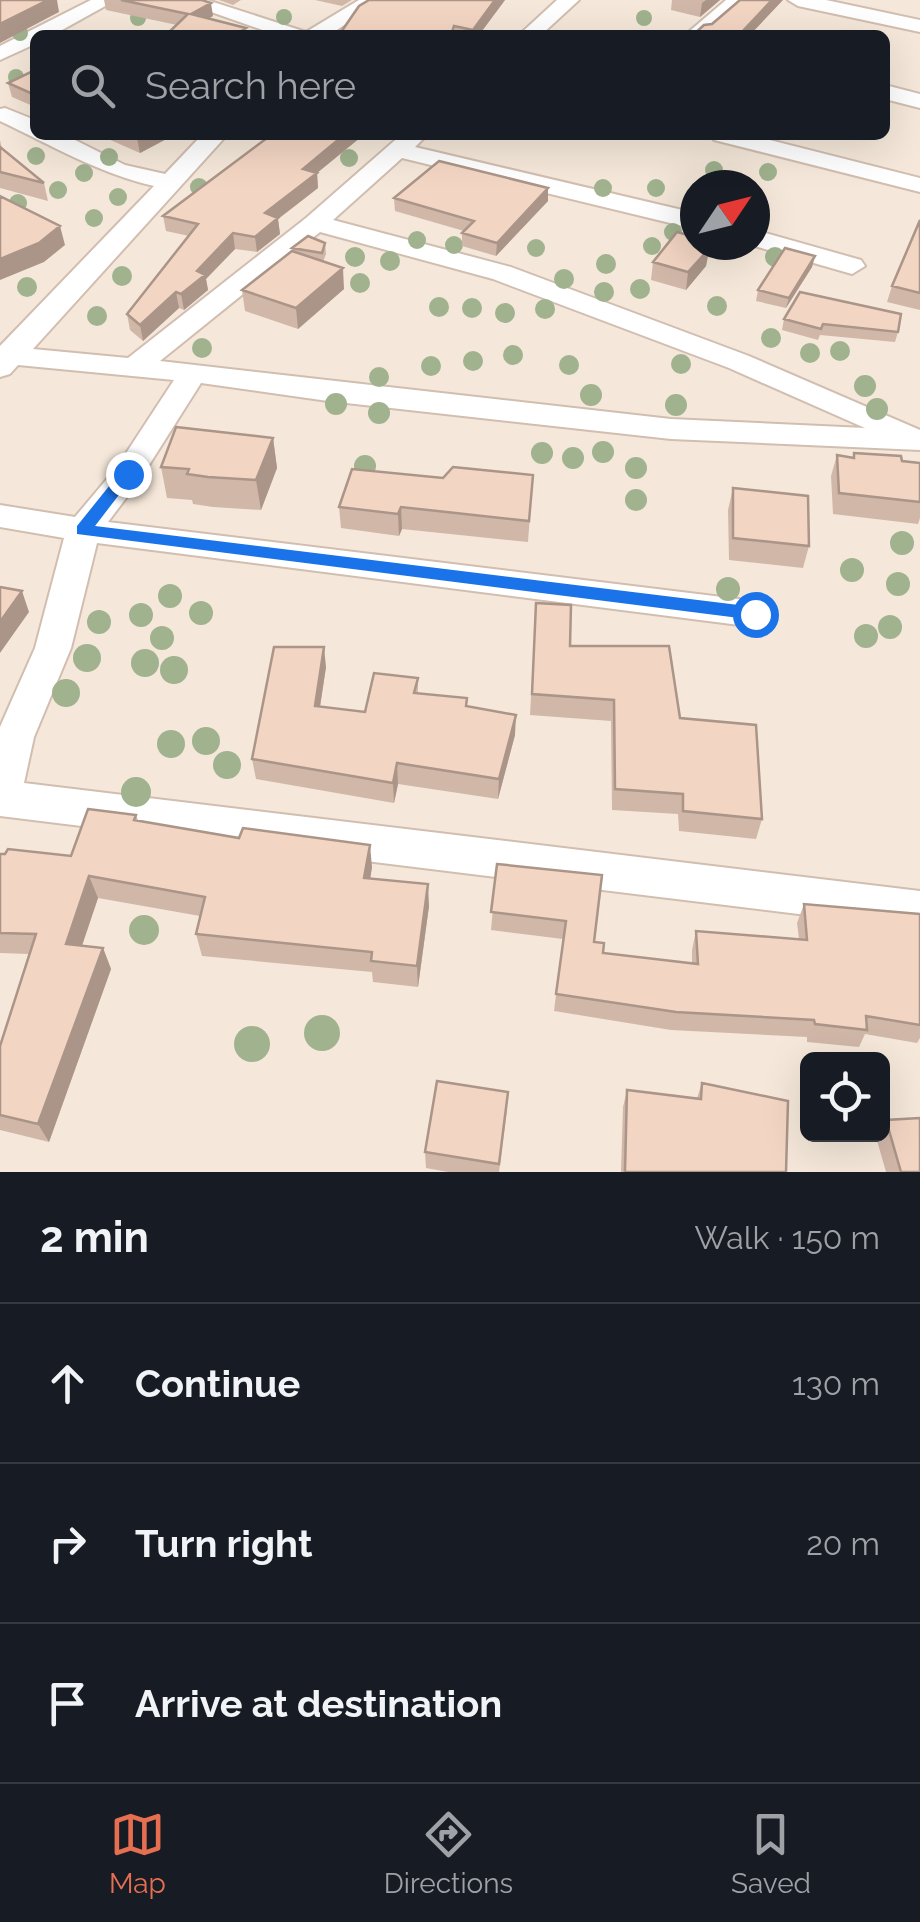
<!DOCTYPE html>
<html lang="en">
<head>
<meta charset="utf-8">
<style>
  :root { --surface:#171b24; --page:#242831; --text:#f1f3f6; --muted:#9ea1a6; --line:#363941; --accent:#e76f51 }
  body { margin:0; font-family:Raleway,sans-serif; background:var(--page); color:var(--text) }
  .controls { position:absolute; right:30px; bottom:30px; display:grid; overflow:hidden; border-radius:15px; box-shadow:0 10px 40px #0002 }
  .controls button { width:90px; height:90px; display:grid; place-items:center; padding:0; border:0; border-bottom:2px solid var(--line); background:var(--surface); color:var(--text); font:50px sans-serif }
  .compass { position:absolute; left:680px; top:170px; width:90px; height:90px; border-radius:50%; background:var(--surface); box-shadow:0 10px 40px #0002; rotate:55deg }
  .stop { position:absolute; width:30px; height:30px; margin:-22px; border:8px solid #1a73e8; border-radius:50%; background:#fff }
  .stop.end { background:#1a73e8; border-color:#fff; box-shadow:0 2px 10px #0008 }
  .list { margin:0; padding:0; list-style:none }
  h2 { display:flex; justify-content:space-between; align-items:center; height:130px; margin:0; padding:0 40px; font-size:42px }
  h2 small { font-size:32px; font-weight:400; color:var(--muted) }
  .list li { display:grid; grid-template-columns:65px 1fr auto; gap:30px; align-items:center; box-sizing:border-box; height:160px; padding:0 40px; border-top:2px solid var(--line) }
  .list b { display:block; font-size:38px; white-space:nowrap }
  .list em { font-size:32px; font-style:normal; color:var(--muted) }
  .icon { flex:none; width:55px; height:55px; fill:none; stroke:currentColor; stroke-width:2; stroke-linecap:round; stroke-linejoin:round }
  .map { position:relative; flex:none; width:920px; height:1172px; overflow:hidden }
  .search { position:absolute; background:var(--surface); box-shadow:0 10px 40px #0002; left:30px; right:30px; top:30px; height:110px; display:flex; align-items:center; gap:25px; box-sizing:border-box; padding:0 35px; border-radius:15px; color:var(--muted); font-size:38px }
  .sheet { height:610px; background:var(--surface) }
  nav { display:flex; justify-content:space-around; align-items:center; box-sizing:border-box; height:140px; border-top:2px solid var(--line); background:var(--surface); font-size:28px; color:var(--muted) }
  nav a { display:grid; justify-items:center; gap:5px }
  nav .on { color:var(--accent) }
  .map>svg:first-child { display:block }
  .residential { fill:#f5e8da; fill-rule:evenodd }
  .lines { fill:none; stroke-linecap:round; stroke-linejoin:round }
  .street-casing { stroke:#d1beb0; stroke-width:4 }
  .street { fill:#fff; fill-rule:evenodd }
  .tree { fill:#a0b28e }
  .wall { fill:#d1b7a8 }
  .shaded-wall { fill:#aa9588 }
  .building { fill:#f3d5c3; stroke:#aa9588; stroke-width:2.5 }
  .route { fill:#1a73e8 }
</style>
</head>
<body>
<div class="map">
<svg width="920" height="1172" viewBox="0 0 920 1172">
  <rect width="100%" height="100%" fill="#fdf6ec"/>
  <path class="residential" d="M0,0h920v1172h-920zM35,35h850v100h-850zM695,185h60v60h-60zM808,1060h74v74h-74z"/>
  <g class="lines">
    <g class="street-casing">
      <path id="street" d="M91,0h25l-63,35h-18v9l-35,16v-14z
        M177,0h30l99,32 53,-32h24l-54,35h-52z
        M557,0h22l-38,35h-22z
        M726,0h22l-40,35h-23z
        M788,0h38l94,20v12l-122,-26z
        M885,85l35,9v14l-35,-9z
        M5,108l30,12v15h30l60,30 40,9 37,-39h25l-194,214 95,9 178,-140 95,-83h26l-12,12 280,66v16l-293,-71 -69,62 178,47 238,89 171,74v20l-249,-11 -343,-38 -127,-18 -62,98 -31,41 647,79 13,4 5,9 -5,9 -13,4 -658,-84 -26,105 -37,89 -10,46 896,108v38l-920,-113v-89l35,-79 29,-110 -64,-11v-22l75,12 42,-50 57,-87 -156,-15 -8,9 -10,3v-31l154,-160c-56,-13 -103,-41 -154,-65v-12zM320,232l173,47 236,89 136,60 -194,-9 -511,-58z
        M710,135h40l170,43v14l-206,-52z
        M755,230l106,30 4,6 -13,8 -101,-29h4z"/>
    </g>
    <use href="#street" class="street"/>
  </g>
  <g class="tree">
    <circle cx="284" cy="17" r="8"/>
    <circle cx="138" cy="18" r="8"/>
    <circle cx="644" cy="18" r="8"/>
    <circle cx="20" cy="33" r="8"/>
    <circle cx="16" cy="77" r="8"/>
    <circle cx="36" cy="156" r="9"/>
    <circle cx="109" cy="157" r="9"/>
    <circle cx="349" cy="158" r="9"/>
    <circle cx="714" cy="170" r="9"/>
    <circle cx="768" cy="172" r="9"/>
    <circle cx="84" cy="173" r="9"/>
    <circle cx="199" cy="187" r="9"/>
    <circle cx="603" cy="188" r="9"/>
    <circle cx="656" cy="188" r="9"/>
    <circle cx="58" cy="190" r="9"/>
    <circle cx="118" cy="197" r="9"/>
    <circle cx="18" cy="203" r="9"/>
    <circle cx="94" cy="218" r="9"/>
    <circle cx="673" cy="232" r="9"/>
    <circle cx="417" cy="240" r="9"/>
    <circle cx="454" cy="245" r="9"/>
    <circle cx="652" cy="246" r="9"/>
    <circle cx="536" cy="248" r="9"/>
    <circle cx="355" cy="257" r="10"/>
    <circle cx="775" cy="257" r="10"/>
    <circle cx="390" cy="261" r="10"/>
    <circle cx="606" cy="264" r="10"/>
    <circle cx="122" cy="276" r="10"/>
    <circle cx="564" cy="279" r="10"/>
    <circle cx="360" cy="283" r="10"/>
    <circle cx="27" cy="287" r="10"/>
    <circle cx="640" cy="289" r="10"/>
    <circle cx="604" cy="292" r="10"/>
    <circle cx="717" cy="306" r="10"/>
    <circle cx="439" cy="307" r="10"/>
    <circle cx="472" cy="308" r="10"/>
    <circle cx="545" cy="309" r="10"/>
    <circle cx="505" cy="313" r="10"/>
    <circle cx="97" cy="316" r="10"/>
    <circle cx="771" cy="338" r="10"/>
    <circle cx="202" cy="348" r="10"/>
    <circle cx="840" cy="351" r="10"/>
    <circle cx="810" cy="353" r="10"/>
    <circle cx="513" cy="355" r="10"/>
    <circle cx="473" cy="361" r="10"/>
    <circle cx="681" cy="364" r="10"/>
    <circle cx="569" cy="365" r="10"/>
    <circle cx="431" cy="366" r="10"/>
    <circle cx="379" cy="377" r="10"/>
    <circle cx="865" cy="386" r="11"/>
    <circle cx="591" cy="395" r="11"/>
    <circle cx="336" cy="404" r="11"/>
    <circle cx="676" cy="405" r="11"/>
    <circle cx="877" cy="409" r="11"/>
    <circle cx="379" cy="413" r="11"/>
    <circle cx="603" cy="452" r="11"/>
    <circle cx="542" cy="453" r="11"/>
    <circle cx="573" cy="458" r="11"/>
    <circle cx="365" cy="466" r="11"/>
    <circle cx="636" cy="468" r="11"/>
    <circle cx="636" cy="500" r="11"/>
    <circle cx="902" cy="543" r="12"/>
    <circle cx="852" cy="570" r="12"/>
    <circle cx="898" cy="584" r="12"/>
    <circle cx="728" cy="589" r="12"/>
    <circle cx="170" cy="596" r="12"/>
    <circle cx="201" cy="613" r="12"/>
    <circle cx="141" cy="615" r="12"/>
    <circle cx="99" cy="622" r="12"/>
    <circle cx="890" cy="627" r="12"/>
    <circle cx="866" cy="636" r="12"/>
    <circle cx="162" cy="638" r="12"/>
    <circle cx="87" cy="658" r="14"/>
    <circle cx="145" cy="663" r="14"/>
    <circle cx="174" cy="670" r="14"/>
    <circle cx="66" cy="693" r="14"/>
    <circle cx="206" cy="741" r="14"/>
    <circle cx="171" cy="744" r="14"/>
    <circle cx="227" cy="765" r="14"/>
    <circle cx="136" cy="792" r="15"/>
    <circle cx="144" cy="930" r="15"/>
    <circle cx="322" cy="1033" r="18"/>
    <circle cx="252" cy="1044" r="18"/>
  </g>
  <path class="wall" d="M104,0h98l11,16 -36,9 -71,-15z
    M219,0h22l-8,5z
    M315,0h37l-10,6z
    M505,0l-26,35h-140z
    M672,0h48l-20,17 -29,-7z
    M35,70v37l-23,-10 -4,-14z
    M99,135h75l-34,18z
    M263,135h98v2l-44,36 1,15 -40,31 2,15 -23,18 -22,-3 -29,30 2,11 -24,20 -5,-2 -36,33 -13,-11 -3,-16 62,-78 -23,-5 -3,-15 106,-80z
    M0,140l2,9 42,34 4,18 -48,-13z
    M548,188v13l-52,55 -34,-10v-13l2,-2 -69,-20 -1,-13z
    M920,220v90l-33,-8 5,-16z
    M325,243l1,11 -3,8 21,27 -46,40 -53,-18 -3,-21 51,-39 -1,-3z
    M695,245h15l-4,21 -20,24 -35,-10 2,-18z
    M815,256l-3,11 -26,41 -30,-7 2,-11z
    M784,319l114,13 -3,10 -75,-7 -2,5 -36,-10z
    M273,438l4,30 -16,42 -48,-3 -20,-3 -1,-4 -25,-2 -6,-31z
    M854,453l66,10v55l-2,6 -85,-10 -2,-38 6,-21 16,2z
    M533,475l-5,67 -126,-13 -3,7 -58,-8 -2,-21 104,-29z
    M733,488l76,58 -6,22 -74,-8 -1,-50z
    M536,603l34,43 110,72 82,101 -6,20 -77,-8 -1,-17 -66,-4 -1,-89 -81,-6z
    M326,667l-6,40 45,5 53,-34v16l49,4v8l48,29 -17,64 -100,-15 -4,19 -138,-24 -4,-20z
    M136,815l2,5 234,47 -2,11 59,28 -11,81 -45,-5 -1,-10 -170,-16 -6,-22 4,-18 -102,-18 -16,48 21,2 8,21 -62,173 -49,-12v-84l29,-92 -29,-1v-99l71,2z
    M497,864l97,78 9,11 89,10v-13l4,-19 103,8 -2,-16 7,-19 116,10v124l-3,5 -52,-9 -6,13 -52,-5v-5l-136,-7 -117,-19 9,-72 -72,-9z
    M702,1083l84,89h-165l2,-65 4,-17 70,8z
    M507,1109l-8,63h-51l-22,-4 -1,-16z
    M886,1120l34,52h-34l-10,-35 1,-3h5v-9z"/>
  <path class="shaded-wall" d="M48,0h9l2,12 -59,31v-19z
    M495,0h10l-26,35h-6v-5z
    M706,0h14l-20,17 2,-14z
    M772,0h11l-33,35h-11z
    M211,3l2,13 -20,12 -2,-14z
    M142,135h32l-34,18 -3,-15z
    M344,135h17v2l-44,36 1,15 -40,31 2,15 -23,18 -2,-15 10,-24 38,-44z
    M548,188v13l-52,55 1,-13z
    M60,226l5,19 -21,17 -44,18v-21z
    M233,233l2,16 -29,30 2,11 -24,20 -3,-16 16,-23z
    M708,245h2l-4,21 -20,24 2,-18z
    M815,256l-3,11 -26,41 3,-10z
    M343,268l1,21 -46,40 -2,-21z
    M176,292l3,16 -36,33 -3,-16z
    M273,438l4,30 -16,42 -5,-30z
    M401,507l1,22 -3,7 -1,-22z
    M22,591l7,21 -29,41v-31z
    M324,647l2,20 -9,59 -2,-20z
    M516,715l-1,20 -17,64 1,-20z
    M397,763l1,21 -4,19 -1,-20z
    M370,845l2,22 -5,33 -3,-22z
    M89,876l9,22 -23,68 -9,-22z
    M428,884l1,22 -11,81 -1,-21z
    M103,948l8,21 -62,173 -11,-18z"/>
  <path class="building" d="M0,0h48l-48,24z
    M121,0h81l9,3 -20,11 55,14 -11,7h-69l22,-21z
    M369,0h126l-22,30 -19,-4 -3,9h-43l-21,-3 -5,3h-43l20,-29z
    M740,0h32l-33,35h-4l-2,-3 -6,3h-34l11,-10 8,-1z
    M35,70v25l-27,-12z
    M271,135h73l-41,34 14,4 -52,40 13,5 -23,19 -22,-4 -36,38 8,4 -24,19 -5,-2 -36,33 -13,-11 71,-90 -35,-8z
    M0,147l44,36 -44,-11z
    M439,161l109,27 -51,55 -35,-10 12,-12 -80,-23z
    M0,196l60,30 -21,17 -39,16z
    M920,220v73l-28,-7z
    M677,232l18,5v8h13l-2,3 3,1 -21,23 -35,-10z
    M308,236l17,7 -3,10 -30,-5z
    M785,248l30,8 -26,42 -31,-8z
    M292,251l51,17 -47,40 -54,-18z
    M800,292l101,22 -3,18 -75,-8 -2,5 -37,-10z
    M176,427l97,11 -17,42 -48,-3 -21,-3 2,-5 -28,-2z
    M854,453l47,3 1,5 18,2v39l-81,-9 -2,-38 17,3z
    M453,467l80,8 -4,46 -128,-14 -3,7 -59,-7 13,-38 91,9z
    M733,488l75,8 1,50 -76,-8z
    M0,587l22,4 -22,31z
    M536,603l35,2 -1,41h99l11,72 76,7 6,94 -79,-8v-17l-68,-5 -1,-89 -82,-6z
    M274,647h50l-9,59 50,6 9,-39 44,5 -4,15 53,5 -1,8 50,9 -17,64 -102,-16 -4,20 -141,-24z
    M88,809l48,6 -2,5 105,18 4,-10 127,17 -6,33 64,6 -11,82 -46,-5 1,-9 -176,-18 9,-37 -116,-21 -23,68 37,4 -65,176 -38,-9v-69l36,-112 -36,-1v-79h5l3,-5 63,7z
    M497,864l105,11 -8,67 10,1 -1,10 95,11 -2,-33 111,9 -3,-36 116,10v111l-54,-9 1,14 -52,-6 -1,-4 -138,-8 -120,-18 10,-73 -75,-9z
    M437,1081l71,11 -9,72 -74,-12z
    M702,1083l86,18 -2,71h-161l2,-82 74,9z
    M920,1118v54h-19l-15,-52z"/>
  <path class="route" d="M128,469l7,5 -40,52 660,81 9,7 -9,6 -678,-86v-8l45,-56z"/>
</svg>
<div class="controls">
<button><svg class="icon" aria-label="locate" viewBox="0 0 24 24"><circle cx="12" cy="12" r="6"/><path d="M12 2v4M12 18v4M2 12h4M18 12h4"/></svg></button>
</div>
<svg class="compass" viewBox="-18 -18 36 36"><path d="M0-13l5 13h-10z" fill="#e53935"/><path d="M0 13l5-13h-10z" fill="#9ea1a6"/></svg>
<div class="stop" style="left:755px;top:614px"></div>
<div class="stop end" style="left:128px;top:474px"></div>
<div class="search"><svg class="icon" aria-label="search" viewBox="0 0 24 24"><circle cx="10" cy="10" r="6"/><path d="M15 15l6 6"/></svg>Search here</div>
</div>
<section class="sheet">
<h2>2 min<small>Walk · 150 m</small></h2>
<ul class="list">
<li><svg class="icon" aria-label="ahead" viewBox="0 0 24 24"><path d="M12 20V5M6 11l6-6 6 6"/></svg><div><b>Continue</b></div><em>130 m</em></li>
<li><svg class="icon" aria-label="right" viewBox="0 0 24 24"><path d="M7 20v-9h11M14 6l5 5-5 5"/></svg><div><b>Turn right</b></div><em>20 m</em></li>
<li><svg class="icon" aria-label="arrive" viewBox="0 0 24 24"><path d="M6 21V4h12l-3 4 3 4H6"/></svg><div><b>Arrive at destination</b></div></li>
</ul>
</section>
<nav>
<a class="on"><svg class="icon" aria-label="map" viewBox="0 0 24 24"><path d="M3 6l6-2 6 2 6-2v14l-6 2-6-2-6 2zM9 4v14M15 6v14"/></svg>Map</a>
<a><svg class="icon" aria-label="directions" viewBox="0 0 24 24"><path d="M12 3l9 9-9 9-9-9zM9 14v-3h6M13 9l2 2-2 2"/></svg>Directions</a>
<a><svg class="icon" aria-label="saved" viewBox="0 0 24 24"><path d="M7 4h10v16l-5-4-5 4z"/></svg>Saved</a>
</nav>
</body>
</html>
